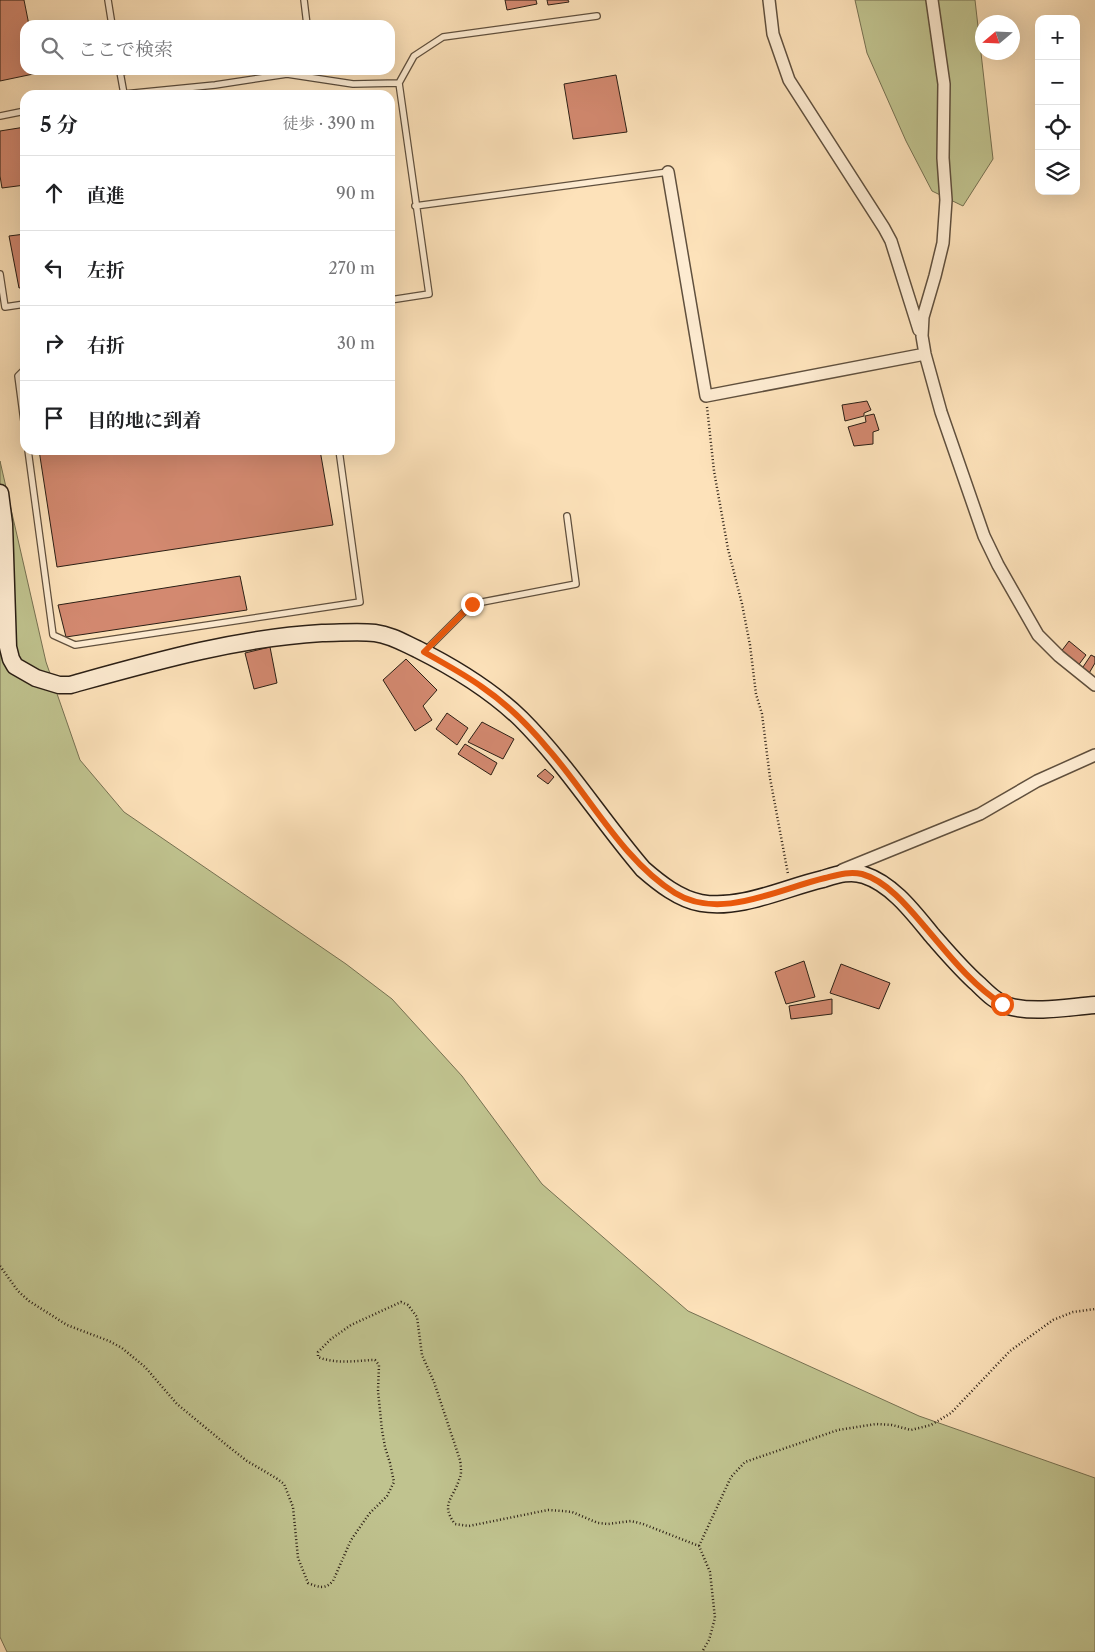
<!DOCTYPE html>
<html lang="ja">
<head>
<meta charset="utf-8">
<style>
  :root { --surface:#fff; --page:#f2f2f2; --text:#202124; --muted:#757577; --line:#e0e0e0 }
  body { margin:0; font-family:"Libre Caslon Text","Noto Serif JP",serif; background:var(--page); color:var(--text) }
  .controls { position:absolute; right:15px; top:15px; display:grid; overflow:hidden; border-radius:10px; box-shadow:0 5px 20px #0002 }
  .controls button { width:45px; height:45px; display:grid; place-items:center; padding:0; border:0; border-bottom:1px solid var(--line); background:var(--surface); color:var(--text); font:25px sans-serif }
  .compass { position:absolute; left:975px; top:15px; width:45px; height:45px; border-radius:50%; background:var(--surface); box-shadow:0 5px 20px #0002; rotate:251deg }
  .stop { position:absolute; width:15px; height:15px; margin:-11px; border:4px solid #ea580c; border-radius:50%; background:#fff }
  .stop.end { background:#ea580c; border-color:#fff; box-shadow:0 1px 5px #0008 }
  .list { margin:0; padding:0; list-style:none }
  h2 { display:flex; justify-content:space-between; align-items:center; height:65px; margin:0; padding:0 20px; font-size:21px }
  h2 small { font-size:16px; font-weight:400; color:var(--muted) }
  .list li { display:grid; grid-template-columns:32px 1fr auto; gap:15px; align-items:center; box-sizing:border-box; height:75px; padding:0 20px; border-top:1px solid var(--line) }
  .list b { display:block; font-size:19px; white-space:nowrap }
  .list em { font-size:16px; font-style:normal; color:var(--muted) }
  .icon { flex:none; width:28px; height:28px; fill:none; stroke:currentColor; stroke-width:2; stroke-linecap:round; stroke-linejoin:round }
  .map { position:relative; flex:none; width:1095px; height:1652px; overflow:hidden }
  .search { position:absolute; background:var(--surface); box-shadow:0 5px 20px #0002; left:20px; top:20px; width:375px; height:55px; display:flex; align-items:center; gap:12px; box-sizing:border-box; padding:0 18px; border-radius:15px; color:var(--muted); font-size:19px }
  .panel { position:absolute; background:var(--surface); box-shadow:0 5px 20px #0002; left:20px; top:90px; width:375px; height:365px; border-radius:15px }
  .map>svg:first-child { display:block }
  .green { fill:#c0c38f; stroke:#767152 }
  .building { fill:#d38970; stroke:#2b1f15 }
  .lines { fill:none; stroke-linecap:round; stroke-linejoin:round }
  .lane-casing { stroke:#60503e; stroke-width:8 }
  .street-casing { stroke:#60503e; stroke-width:14 }
  .secondary-casing { stroke:#2b1f15; stroke-width:19 }
  .path { stroke:#2b1f15; stroke-width:2.5; stroke-dasharray:1 2.5; stroke-linecap:butt }
  .lane { stroke:#feecd2; stroke-width:5.5 }
  .street { stroke:#feecd2; stroke-width:11 }
  .secondary { stroke:#feecd2; stroke-width:16 }
  .route { stroke:#ea580c; stroke-width:6 }
</style>
</head>
<body>
<div class="map">
<svg width="1095" height="1652" viewBox="0 0 1095 1652">
  <rect width="100%" height="100%" fill="#fde2ba"/>
  <filter id="stains"><feTurbulence type="fractalNoise" baseFrequency=".004" numOctaves="4"/><feColorMatrix values="0 0 0 0 .2 0 0 0 0 .09 0 0 0 0 .02 0 0 0 .5 -.17"/></filter>
  <radialGradient id="worn" r=".72"><stop offset=".6" stop-color="#630" stop-opacity="0"/><stop offset="1" stop-color="#630" stop-opacity=".3"/></radialGradient>
  <path class="green" d="M855,0h120l18,159 -30,47 -31,-15 -26,-50 -39,-88z
    M0,461l46,201 34,98 44,52 222,152 46,35 70,77 80,108 146,127 231,105 176,62v174h-1088l-7,-15z"/>
  <path class="building" d="M0,0h24l5,25h-4v45h12l1,3 -38,8z
    M505,0h31l1,4 -30,6z
    M547,0h21l1,2 -21,3z
    M616,75l11,57 -54,7 -9,-55z
    M25,127v58l-23,3 -2,-12v-45z
    M25,234v53l-6,1 -10,-52z
    M867,401l4,9 -7,3v3l-19,5 -3,-16z
    M874,414l5,16 -6,2v12l-19,2 -6,-19 18,-5 -1,-6z
    M39,450h281l13,75 -276,42z
    M240,576l7,34 -181,27 -8,-32z
    M1069,641l17,14 -9,12 -17,-14z
    M270,647l7,36 -23,6 -9,-36z
    M1091,655l4,2v6l-7,12 -7,-5z
    M406,659l31,31 -14,16 9,14 -17,11 -32,-51z
    M447,713l21,15 -11,17 -21,-16z
    M482,722l32,17 -11,20 -35,-17z
    M465,744l32,19 -6,12 -33,-21z
    M545,769l9,8 -6,7 -11,-8z
    M804,961l11,36 -29,7 -11,-32z
    M841,964l49,19 -11,26 -49,-16z
    M832,999v15l-41,5 -2,-13z"/>
  <g class="lines">
    <g class="lane-casing">
      <path id="lane" d="M108,0l4,25
        M304,0l3,25
        M119,70l1,2 12,-2
        M120,72l4,22 91,-9 72,-11 66,10 46,-1 30,211 -39,6
        M399,83l15,-27 29,-19 154,-21
        M0,116l25,-5
        M415,206l253,-34
        M0,274l5,33 20,-3
        M25,369l-7,7 7,53
        M28,450l25,185 22,10 285,-43 -21,-152
        M426,650l46,-46 104,-20 -9,-68"/>
    </g>
    <g class="street-casing">
      <path id="street" d="M769,0l4,34 16,46 95,148 7,13 28,89
        M932,0l12,84 -1,74 3,42 -3,43 -8,33 -12,41 -1,19 3,18 16,58 43,124 14,29 40,70 21,21 36,29
        M668,172l38,224 219,-42
        M842,870l138,-56 57,-33 58,-26"/>
    </g>
    <g class="secondary-casing">
      <path id="secondary" d="M0,493l4,31 4,123 3,12 4,7 21,12 23,7h11c83,-23 166,-47 252,-52 18,0 36,-2 53,0 16,2 29,10 42,16 38,19 74,41 104,70 46,46 80,101 122,150 16,14 36,30 58,34 40,7 83,-15 122,-24 13,-4 27,-9 41,-4 28,9 49,37 67,59 15,17 30,35 47,50 9,9 20,20 34,23 26,6 56,0 83,-2"/>
    </g>
    <path class="path" d="M707,407l7,64 14,78 14,55 8,41 6,49 6,20 8,64 18,96
      M0,1266l18,25 11,10 38,24 42,16 13,7 23,19 32,37 52,43 18,14 29,17 8,6 9,23 5,51 10,25c10,4 17,7 25,-2l18,-41 18,-26 18,-18 7,-14 -4,-19 -5,-16 -3,-17 -4,-39 1,-26 -4,-5h-3c-18,1 -37,4 -54,-3v-5l13,-13 20,-14 50,-23 7,3 9,12 5,38 12,27 26,78c1,7 2,14 -1,20 -6,19 -19,24 -4,44l14,2 79,-16 15,1 9,1 26,11 10,1 23,-3 12,3 56,22 11,26 5,46 -6,22 -7,12
      M699,1546l32,-69 14,-15 93,-32 38,-6 16,1 19,5 20,-5 20,-12 59,-62 43,-31 20,-8 22,-3"/>
    <use href="#lane" class="lane"/>
    <use href="#street" class="street"/>
    <use href="#secondary" class="secondary"/>
  </g>
  <g class="lines">
    <path class="route" d="M472,604l-48,48c19,11 40,22 58,35 25,17 47,39 66,62 41,46 75,112 127,144 45,28 103,-4 150,-15 12,-3 24,-7 37,-4 25,7 47,34 63,53 23,27 47,58 77,77"/>
  </g>
  <rect width="100%" height="100%" filter="url(#stains)"/>
  <rect width="100%" height="100%" fill="url(#worn)"/>
</svg>
<div class="controls">
<button>+</button>
<button>−</button>
<button><svg class="icon" aria-label="locate" viewBox="0 0 24 24"><circle cx="12" cy="12" r="6"/><path d="M12 2v4M12 18v4M2 12h4M18 12h4"/></svg></button>
<button><svg class="icon" aria-label="layers" viewBox="0 0 24 24"><path d="M12 4l9 5-9 5-9-5zM3 14l9 5 9-5"/></svg></button>
</div>
<svg class="compass" viewBox="-18 -18 36 36"><path d="M0-13l5 13h-10z" fill="#e53935"/><path d="M0 13l5-13h-10z" fill="#757577"/></svg>
<div class="stop" style="left:1002px;top:1004px"></div>
<div class="stop end" style="left:472px;top:604px"></div>
<div class="search"><svg class="icon" aria-label="search" viewBox="0 0 24 24"><circle cx="10" cy="10" r="6"/><path d="M15 15l6 6"/></svg>ここで検索</div>
<section class="panel">
<h2>5 分<small>徒歩 · 390 m</small></h2>
<ul class="list">
<li><svg class="icon" aria-label="ahead" viewBox="0 0 24 24"><path d="M12 20V5M6 11l6-6 6 6"/></svg><div><b>直進</b></div><em>90 m</em></li>
<li><svg class="icon" aria-label="left" viewBox="0 0 24 24"><path d="M17 20v-9H6M10 6l-5 5 5 5"/></svg><div><b>左折</b></div><em>270 m</em></li>
<li><svg class="icon" aria-label="right" viewBox="0 0 24 24"><path d="M7 20v-9h11M14 6l5 5-5 5"/></svg><div><b>右折</b></div><em>30 m</em></li>
<li><svg class="icon" aria-label="arrive" viewBox="0 0 24 24"><path d="M6 21V4h12l-3 4 3 4H6"/></svg><div><b>目的地に到着</b></div></li>
</ul>
</section>
</div>
</body>
</html>
